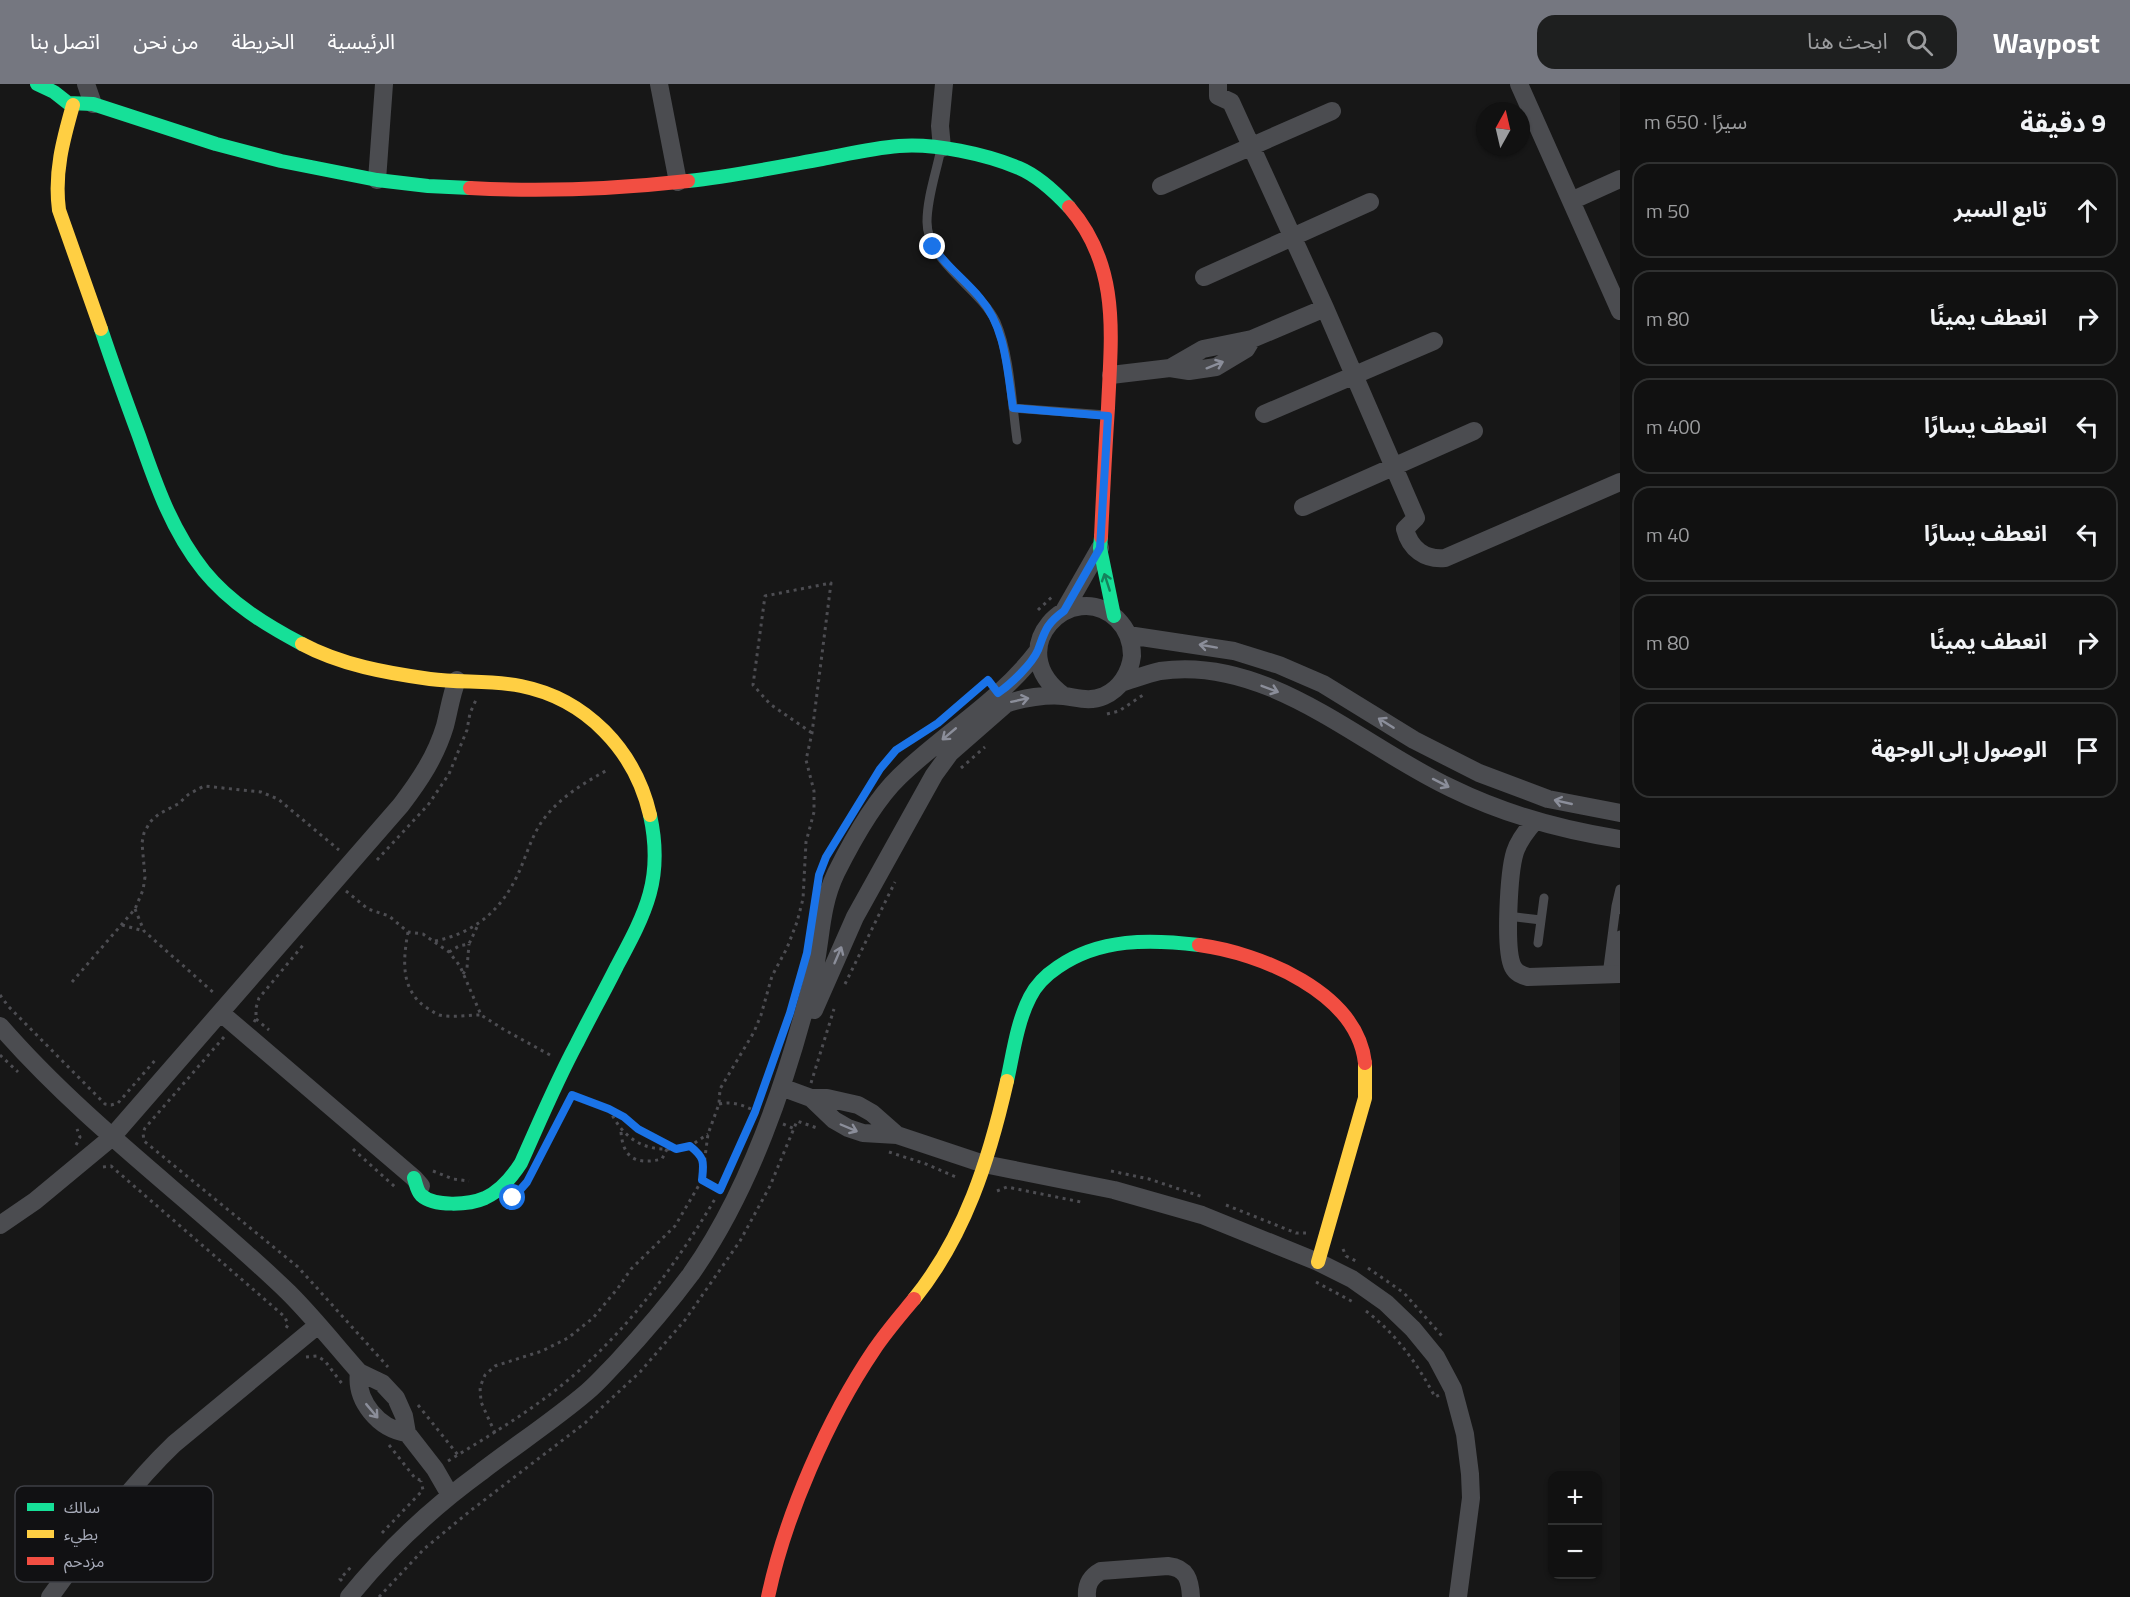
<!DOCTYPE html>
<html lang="ar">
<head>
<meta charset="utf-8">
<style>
  :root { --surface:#111; --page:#1e1f1f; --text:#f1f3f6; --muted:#9c9d9f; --line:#303131; --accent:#757780 }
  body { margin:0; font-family:"Titillium Web","Noto Sans Arabic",sans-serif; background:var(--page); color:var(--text); direction:rtl }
  .controls { position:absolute; right:18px; bottom:18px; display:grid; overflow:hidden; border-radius:12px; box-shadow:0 2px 4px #0004 }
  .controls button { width:54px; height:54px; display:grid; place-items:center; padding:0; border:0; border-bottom:2px solid var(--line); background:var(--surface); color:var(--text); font:30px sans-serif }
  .compass { position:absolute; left:1476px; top:18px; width:54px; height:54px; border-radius:50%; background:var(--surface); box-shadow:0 2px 4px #0004; rotate:8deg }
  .stop { position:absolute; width:18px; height:18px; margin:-14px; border:4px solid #1a73e8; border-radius:50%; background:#fff }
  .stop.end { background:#1a73e8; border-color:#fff; box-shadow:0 2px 6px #0008 }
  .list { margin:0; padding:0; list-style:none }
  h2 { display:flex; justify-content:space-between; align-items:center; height:78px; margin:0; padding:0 24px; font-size:26px }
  h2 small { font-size:20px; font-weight:400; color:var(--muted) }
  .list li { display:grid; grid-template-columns:39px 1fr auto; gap:18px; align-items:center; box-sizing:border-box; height:96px; margin:0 12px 12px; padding:0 12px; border:2px solid var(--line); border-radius:18px }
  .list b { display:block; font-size:22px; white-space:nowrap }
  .list em { font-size:20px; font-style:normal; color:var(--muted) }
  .icon { flex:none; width:33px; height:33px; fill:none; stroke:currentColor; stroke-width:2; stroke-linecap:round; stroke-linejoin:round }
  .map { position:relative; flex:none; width:1620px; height:1513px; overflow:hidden; direction:ltr }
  header { display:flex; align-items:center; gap:36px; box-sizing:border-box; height:84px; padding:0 30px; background:var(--accent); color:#fff }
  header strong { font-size:28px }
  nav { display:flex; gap:33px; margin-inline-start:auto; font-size:21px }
  .search { width:420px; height:54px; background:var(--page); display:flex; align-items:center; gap:15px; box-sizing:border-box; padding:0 21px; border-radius:18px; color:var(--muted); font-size:22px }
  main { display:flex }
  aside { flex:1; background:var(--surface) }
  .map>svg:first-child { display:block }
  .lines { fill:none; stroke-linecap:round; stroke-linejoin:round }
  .path { stroke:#4d4d52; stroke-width:3; stroke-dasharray:3 4.5; stroke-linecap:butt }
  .lane { stroke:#4b4c50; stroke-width:9 }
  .street { stroke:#4b4c50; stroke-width:18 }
  .fast { stroke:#16e098; stroke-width:14 }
  .slow { stroke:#ffcf43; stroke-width:14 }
  .jam { stroke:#f24e42; stroke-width:14 }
  .oneway { stroke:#8b8e9a }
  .oneway2 { stroke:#14835c }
  .route { stroke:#1a73e8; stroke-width:8 }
  .key { fill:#111113; stroke:#3e3f45; stroke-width:1.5 }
  .key-label { font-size:16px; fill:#a7abb9 }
</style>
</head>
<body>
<header>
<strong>Waypost</strong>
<div class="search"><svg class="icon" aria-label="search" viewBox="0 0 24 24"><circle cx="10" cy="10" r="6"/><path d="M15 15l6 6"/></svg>ابحث هنا</div>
<nav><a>الرئيسية</a><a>الخريطة</a><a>من نحن</a><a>اتصل بنا</a></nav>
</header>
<main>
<aside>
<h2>9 دقيقة<small>سيرًا · 650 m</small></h2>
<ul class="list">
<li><svg class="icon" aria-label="ahead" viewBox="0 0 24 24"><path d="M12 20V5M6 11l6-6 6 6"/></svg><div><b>تابع السير</b></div><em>50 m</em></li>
<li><svg class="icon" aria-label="right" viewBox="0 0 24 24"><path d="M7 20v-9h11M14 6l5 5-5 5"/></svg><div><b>انعطف يمينًا</b></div><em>80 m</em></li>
<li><svg class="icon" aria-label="left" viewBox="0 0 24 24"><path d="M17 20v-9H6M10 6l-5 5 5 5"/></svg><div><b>انعطف يسارًا</b></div><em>400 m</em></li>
<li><svg class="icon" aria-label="left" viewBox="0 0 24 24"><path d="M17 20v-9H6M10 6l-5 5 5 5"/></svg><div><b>انعطف يسارًا</b></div><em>40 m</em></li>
<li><svg class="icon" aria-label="right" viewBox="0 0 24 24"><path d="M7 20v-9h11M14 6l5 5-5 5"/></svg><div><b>انعطف يمينًا</b></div><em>80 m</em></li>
<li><svg class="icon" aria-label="arrive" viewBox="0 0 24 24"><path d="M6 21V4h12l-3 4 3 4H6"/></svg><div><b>الوصول إلى الوجهة</b></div></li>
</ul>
</aside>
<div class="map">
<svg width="1620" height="1513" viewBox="0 0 1620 1513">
  <rect width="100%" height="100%" fill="#171717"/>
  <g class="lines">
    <path class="path" d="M1038,526l15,-14
      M1107,630l12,-3 27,-18
      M961,684l24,-21
      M876,692l20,-26 25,-16
      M377,776l51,-55 21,-31 18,-44 3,-17 6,-13
      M346,807l22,18 21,7 19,16 15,2 26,18 11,14 21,49 22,14 47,26
      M135,825l9,22 70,62
      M122,841l22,6
      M408,848c-5,28 -8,58 19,76 4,2 7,5 12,7 13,3 28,0 42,0
      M435,857c39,-8 66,-30 83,-67 9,-19 14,-41 28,-58 17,-21 40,-34 63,-47
      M449,868l10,-6 10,-2 8,-17
      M463,890l4,-6 2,-24
      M72,898l63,-73 8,-19 2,-13 -3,-34 2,-10 6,-11 9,-8 19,-10 11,-10 15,-8 57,6 17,7 61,51
      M845,900l50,-102
      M0,911l8,11 97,98 6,1 7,-2 39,-45
      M256,935l13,11
      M254,938l2,-3v-11l3,-10 45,-54
      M224,953l-79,91 -2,5 1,8 154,126 90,100
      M0,971l18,17
      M811,999l23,-74
      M574,1012l35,13 15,8 14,12 38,19 14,-2 18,-12
      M719,1020c14,-3 24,1 36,7
      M609,1025c14,29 33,42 65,40
      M783,1040l12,5
      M621,1048c2,27 16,33 41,27l5,-10
      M76,1061l4,-8 -3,-8
      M690,1062l9,7 5,9
      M353,1065l42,38
      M889,1068l37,12 32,14
      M103,1083l8,-1 174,151 3,8 -4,6
      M433,1087l20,8 16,2
      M1111,1087l38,8 54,18
      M702,1096l18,10
      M997,1107l10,-4 74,15
      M1226,1121l70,28h10
      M1343,1165l3,7 12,6
      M1368,1184l36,25 38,43
      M1316,1198l39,21
      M1366,1227c30,23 51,52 69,86l4,-2
      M306,1273l11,-1 8,5 18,24
      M418,1321l40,50
      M495,1349l-14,-31 -1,-15 5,-12 10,-9 47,-15 26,-13 25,-20 25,-30 13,-19 44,-43 27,-46 6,-46 11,-30 1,-15 34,-57 7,-17 11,-39 15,-28 10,-26 6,-23 3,-57 8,-30v-21l-8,-31 6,-27 19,-150 -66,13 -12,89 17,19 42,29
      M389,1361l26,33 5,2 3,-2
      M448,1377c39,-24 78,-47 114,-76 63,-51 112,-117 153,-186
      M382,1449l41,-43 -2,-9
      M342,1497l-2,-2 11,-12
      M379,1513l45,-48 46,-38 115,-88 55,-51 45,-52 55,-79 30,-55 27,-65 20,7"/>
    <path class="lane" d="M941,65c-5,24 -14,49 -14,73 0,40 52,65 69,100 14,32 16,83 21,118
      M1013,324l93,7
      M1618,826l-2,-4 4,-17
      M1508,832l33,4
      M1538,859l6,-45
      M1615,890l5,-39
      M1607,891l9,-69"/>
    <path class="street" d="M86,0l7,20
      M659,0l19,98
      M1218,0v12l13,6 94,206 91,210
      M1519,0l101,227
      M942,64l-2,-22 4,-42
      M377,96l7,-96
      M1161,102l171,-75
      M1571,117l49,-22
      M1204,193l166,-75
      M1170,284l33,-19 49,-10 73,-31
      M1111,291l59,-7 19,3 27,-4 30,-18 6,-10
      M1264,330l170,-73
      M1303,423l171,-76
      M1416,434l-11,11c5,20 20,31 40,29l175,-76
      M1064,527l36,-63
      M1128,551l106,16 45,14 44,19 91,56 65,33 69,26 72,14
      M1121,599c13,-4 26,-9 39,-12 108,-16 201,75 291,117 53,26 110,42 169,51
      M1535,737c-8,9 -16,19 -20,31 -6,19 -11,98 -2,115 3,6 8,8 15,10l92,-3
      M814,926l41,-93 79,-142 16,-22 56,-49c15,-6 42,-10 58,-8 15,2 26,6 40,0 16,-7 26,-23 28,-40 0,-14 -5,-27 -15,-37 -45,-43 -118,30 -53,77
      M221,929l193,165 7,8
      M0,942c87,100 195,176 289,267 25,25 47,53 70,79l23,11 14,15 8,18 3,17 28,36 15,26
      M781,1003l30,11h16l31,7 14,8 25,22
      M811,1014l23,22 14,8 15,5 34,2 87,29 130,26 88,25 116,47 34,17 34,24 27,26 23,28 17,32 12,45 5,40 1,24 -13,99
      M0,1141l35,-24 76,-63 290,-333c19,-25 35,-49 44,-79 4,-15 6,-31 12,-46
      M359,1288c-4,29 20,57 48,61
      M50,1513c39,-53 76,-107 124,-153l144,-119
      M349,1513c38,-47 84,-90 132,-125 35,-27 72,-51 106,-80 11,-9 20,-20 30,-30 26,-28 51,-57 74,-88 59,-84 95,-191 120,-289 11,-40 7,-74 25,-112 15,-30 39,-73 63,-96 44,-43 100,-75 138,-125
      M1087,1513c-1,-12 3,-20 14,-26l67,-5c19,2 22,14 23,31"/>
    <path class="fast" d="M37,0l17,8 14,11 25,1 123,40 65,17 96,19 51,6 42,2
      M688,97c45,-5 90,-14 134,-22 26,-5 51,-11 77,-13 35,-3 87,8 120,22 19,8 36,24 50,39
      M101,245c12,36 25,72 38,107 17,49 33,95 65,135 26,32 62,54 98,73
      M1101,453l-1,11 14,68
      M1007,997c6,-27 10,-59 23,-84 6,-12 16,-22 28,-30 42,-29 92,-28 141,-22
      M414,1094c2,6 3,13 7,17 13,12 48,10 64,3 15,-7 27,-21 36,-35 18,-40 35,-81 56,-120 13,-26 27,-51 40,-77 29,-54 47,-88 33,-151"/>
    <path class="slow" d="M73,21c-10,35 -19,68 -14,105l42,119
      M302,560c39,21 85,29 128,35 30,4 61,1 91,7 65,13 114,64 129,129
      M1318,1178l47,-164v-35
      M914,1215c51,-63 75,-139 93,-218"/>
    <path class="jam" d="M470,104c72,4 146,1 218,-7
      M1069,123c52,60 42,129 39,201 -3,43 -5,86 -7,129
      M1199,861c61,8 158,47 166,118
      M768,1513c17,-81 60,-179 106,-247 12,-18 26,-34 40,-51"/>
  </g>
  <defs><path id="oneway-shaft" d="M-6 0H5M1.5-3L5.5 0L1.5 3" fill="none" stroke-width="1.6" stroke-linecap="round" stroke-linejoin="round" transform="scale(1.5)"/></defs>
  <g class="oneway">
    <use href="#oneway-shaft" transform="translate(1215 281) rotate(-22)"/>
    <use href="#oneway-shaft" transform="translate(1208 562) rotate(-170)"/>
    <use href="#oneway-shaft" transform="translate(1270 605) rotate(21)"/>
    <use href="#oneway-shaft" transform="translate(1020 616) rotate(-12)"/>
    <use href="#oneway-shaft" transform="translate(1386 639) rotate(-148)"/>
    <use href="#oneway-shaft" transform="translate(949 650) rotate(140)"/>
    <use href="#oneway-shaft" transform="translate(1441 699) rotate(27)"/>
    <use href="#oneway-shaft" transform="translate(1563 718) rotate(-167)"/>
    <use href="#oneway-shaft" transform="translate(838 871) rotate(-67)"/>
    <use href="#oneway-shaft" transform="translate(849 1044) rotate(23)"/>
    <use href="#oneway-shaft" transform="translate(372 1327) rotate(50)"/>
  </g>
  <use class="oneway2" href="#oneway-shaft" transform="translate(1107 498) rotate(-108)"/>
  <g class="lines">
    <path class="route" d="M513,1114l14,-16 45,-87 37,14 15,8 14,12 38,20 14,-3c15,12 14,16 12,34l18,10 35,-78 35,-99 17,-60 12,-78 7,-18 54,-88 16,-19 42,-27 50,-43 10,13c13,-9 34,-29 40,-43 7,-19 8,-26 26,-39l36,-63 8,-132 -95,-8c-6,-38 -7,-80 -33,-110 -15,-18 -34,-32 -47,-51"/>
  </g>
  <rect x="15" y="1402" width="198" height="96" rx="9" class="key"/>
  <rect x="27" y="1419" width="27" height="8" fill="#16e098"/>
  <rect x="27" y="1446" width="27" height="8" fill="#ffcf43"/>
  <rect x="27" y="1473" width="27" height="8" fill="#f24e42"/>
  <g class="key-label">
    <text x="64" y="1429">سالك</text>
    <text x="64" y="1456">بطيء</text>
    <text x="64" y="1483">مزدحم</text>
  </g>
</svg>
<div class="controls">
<button>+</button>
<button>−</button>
</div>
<svg class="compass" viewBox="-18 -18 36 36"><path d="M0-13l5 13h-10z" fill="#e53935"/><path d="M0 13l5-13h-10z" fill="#9c9d9f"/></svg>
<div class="stop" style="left:513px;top:1114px"></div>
<div class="stop end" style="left:933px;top:163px"></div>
</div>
</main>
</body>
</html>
